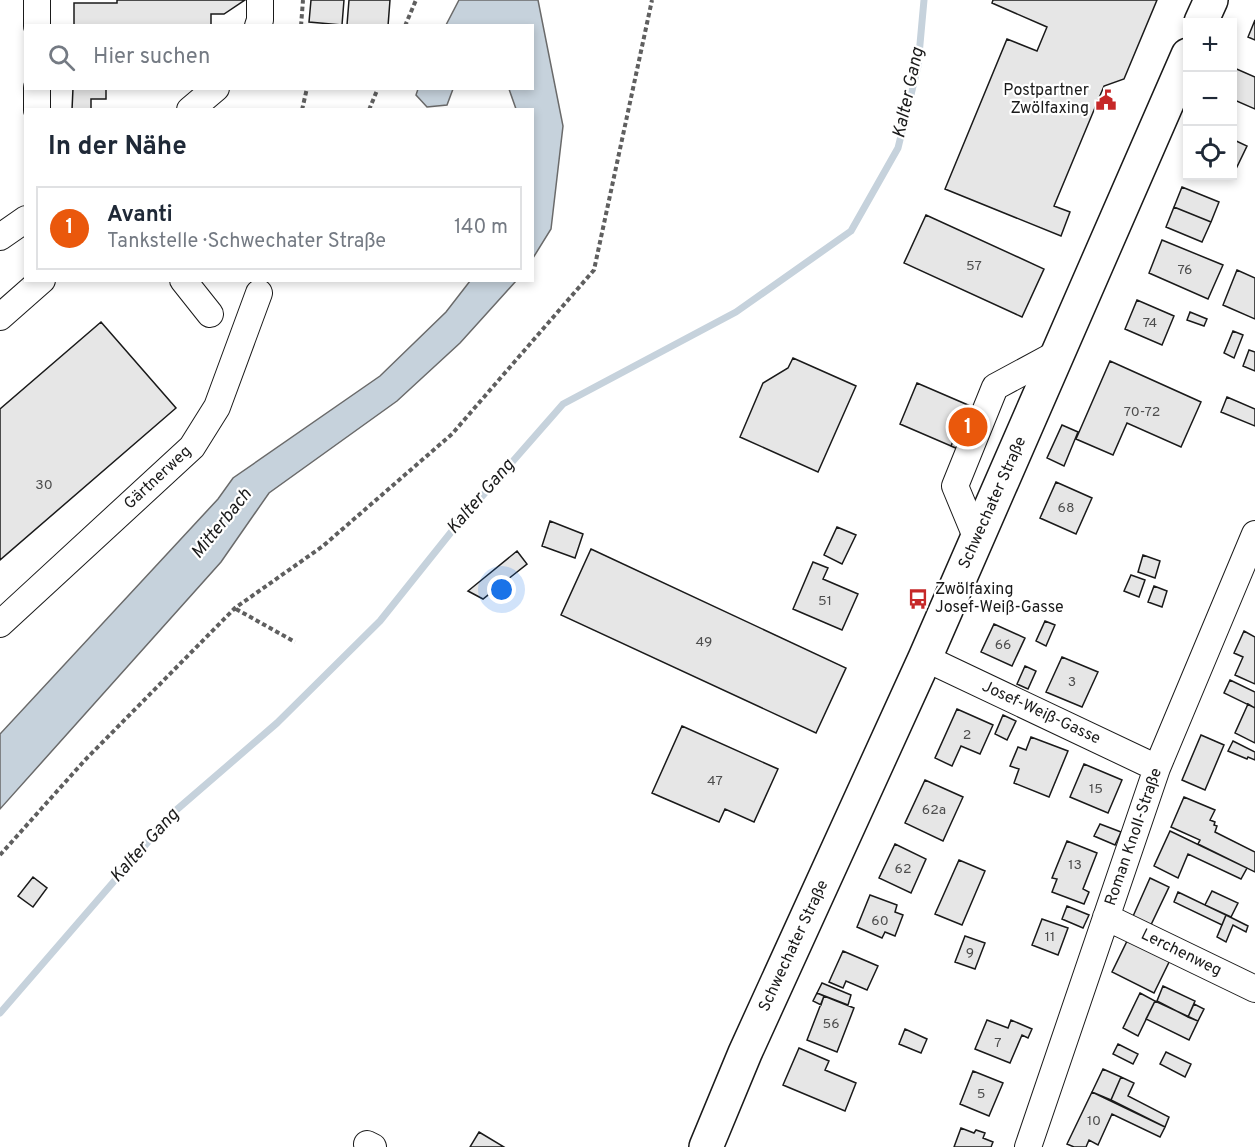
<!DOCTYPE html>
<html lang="de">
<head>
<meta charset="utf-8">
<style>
  :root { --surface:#fff; --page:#f6f6f7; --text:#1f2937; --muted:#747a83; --line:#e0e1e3; --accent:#ea580c }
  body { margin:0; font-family:Overpass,sans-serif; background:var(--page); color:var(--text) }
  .controls { position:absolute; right:18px; top:18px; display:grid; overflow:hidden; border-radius:0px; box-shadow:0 3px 9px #0003 }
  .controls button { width:54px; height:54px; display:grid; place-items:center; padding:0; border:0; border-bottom:2px solid var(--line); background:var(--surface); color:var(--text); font:30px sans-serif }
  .you { position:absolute; left:502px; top:590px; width:21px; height:21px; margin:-15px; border:4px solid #fff; border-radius:50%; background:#1a73e8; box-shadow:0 0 0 9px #1a73e833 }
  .badge { display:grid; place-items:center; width:39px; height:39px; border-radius:50%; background:var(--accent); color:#fff; font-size:20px; font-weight:700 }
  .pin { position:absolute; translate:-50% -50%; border:3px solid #fff; box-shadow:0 2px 6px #0006 }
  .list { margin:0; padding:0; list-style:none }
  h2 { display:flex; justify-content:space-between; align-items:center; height:78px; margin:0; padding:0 24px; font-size:26px }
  h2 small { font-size:20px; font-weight:400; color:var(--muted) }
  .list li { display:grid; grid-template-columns:39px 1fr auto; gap:18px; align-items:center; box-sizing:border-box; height:84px; margin:0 12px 12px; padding:0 12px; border:2px solid var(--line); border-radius:0px }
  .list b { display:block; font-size:22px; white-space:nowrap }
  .list p { margin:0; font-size:20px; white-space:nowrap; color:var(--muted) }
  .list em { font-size:20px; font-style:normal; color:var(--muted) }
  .icon { flex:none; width:33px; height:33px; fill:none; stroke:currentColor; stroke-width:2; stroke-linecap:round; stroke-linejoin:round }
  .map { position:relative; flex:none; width:1255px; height:1147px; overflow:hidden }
  .search { position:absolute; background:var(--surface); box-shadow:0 3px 9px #0003; left:24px; top:24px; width:510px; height:66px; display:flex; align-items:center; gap:15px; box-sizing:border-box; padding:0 21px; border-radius:0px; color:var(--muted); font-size:22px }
  .panel { position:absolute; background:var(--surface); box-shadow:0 3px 9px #0003; left:24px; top:108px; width:510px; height:174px; border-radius:0px }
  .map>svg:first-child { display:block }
  .water { fill:#c6d2dc; stroke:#6a6a6a; stroke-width:1.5 }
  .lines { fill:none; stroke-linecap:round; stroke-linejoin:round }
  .stream { stroke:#c6d2dc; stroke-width:7 }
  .building { fill:#e6e6e6; stroke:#1a1a1a; stroke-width:1.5 }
  .minor-casing { stroke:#1a1a1a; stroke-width:28 }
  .major-casing { stroke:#1a1a1a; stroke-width:36 }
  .path { stroke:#5f5f5f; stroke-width:4; stroke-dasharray:4.5 3; stroke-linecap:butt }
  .minor { stroke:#fff; stroke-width:26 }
  .major { stroke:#fff; stroke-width:33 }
  .labels { text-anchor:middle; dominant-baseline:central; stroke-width:4.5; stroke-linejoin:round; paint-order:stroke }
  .number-label { font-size:14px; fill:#4d4d4d }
  .poi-label { font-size:16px; fill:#1a1a1a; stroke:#fff; text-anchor:end }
  .street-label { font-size:16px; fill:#1a1a1a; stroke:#fff }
  .water-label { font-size:18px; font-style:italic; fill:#1a1a1a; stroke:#fff }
</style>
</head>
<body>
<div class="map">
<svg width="1255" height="1147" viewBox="0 0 1255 1147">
  <rect width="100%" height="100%" fill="#fff"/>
  <path class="water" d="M459,0h79l25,126 -12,103 -18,29 -1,-148 -16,-1 -7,-20 23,-1v-62l-86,-1z
    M418,89v-1l35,1 -6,16 -20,2 -11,-12z
    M470,281h46l-56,62 -63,58 -128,92 -48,69 -221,247v-75l218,-235 15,-21 147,-102 66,-64z"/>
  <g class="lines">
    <path class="stream" d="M0,1013l174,-201 103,-89 103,-102 76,-95 107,-122 173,-92 115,-81 47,-83 20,-82 6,-66"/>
  </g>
  <path class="building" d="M117,0h128l-21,14h-13v11l-137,1v-23h43z
    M311,0h33l-2,25 -33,-3z
    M349,0h41l-2,26 -41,-1z
    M993,0h164l-33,79 -20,7 -50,120 16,6 -9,24 -116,-47 62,-150 30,12 10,-24 -55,-24z
    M1255,20v20l-7,-3z
    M1232,67l23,10v32l-23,-10z
    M73,88h33v11h-15v11h-19z
    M1232,139l15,7 -13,27 -2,-1z
    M1182,187l37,15 -8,20 -37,-15z
    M1174,207l37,15 -9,20 -36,-15z
    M926,215l118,54 -22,48 -118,-54z
    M1162,240l61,25 -15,34 -59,-26z
    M1237,270l18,8v41l-32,-14z
    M1137,300l37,16 -12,29 -37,-16z
    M1190,312l17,7 -3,7 -17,-6z
    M101,322l75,86 -176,152v-151z
    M1233,331l10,4 -9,23 -10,-5z
    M1249,350l6,2v19l-12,-5z
    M793,358l63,28 -38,86 -78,-35 23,-54 25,-15z
    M1110,361l91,41 -20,45 -54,-24 -14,32 -37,-16z
    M917,383l51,22 -17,41 -51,-22z
    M1227,397l28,12v17l-34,-14z
    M968,405l26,12 -17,40 -26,-11z
    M1062,425l16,7 -14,34 -17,-8z
    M1056,482l36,16 -16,36 -36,-16z
    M550,521l33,13 -8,24 -33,-12z
    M837,527l19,8 -14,29 -18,-9z
    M591,549l255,119 -30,65 -255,-118z
    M517,551l10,13 -44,35 -15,-8z
    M1143,555l17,6 -5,17 -17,-6z
    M813,562l15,6 -5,11 35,15 -16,36 -49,-21z
    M1131,575l14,5 -6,17 -15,-6z
    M1154,586l13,5 -5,16 -14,-5z
    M1045,621l10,4 -9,21 -10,-5z
    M994,624l31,14 -13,28 -31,-14z
    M1244,631l11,6v47l-20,-9 8,-18 -9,-4z
    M1062,657l36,15 -16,35 -36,-15z
    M1025,666l11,5 -8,18 -11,-5z
    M1230,680l25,12v16l-31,-15z
    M1248,704l7,4v35l-20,-10z
    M957,709l36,16 -13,29 -19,-8 -9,20 -17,-8z
    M1003,715l13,6 -9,19 -12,-6z
    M682,726l96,43 -24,53 -29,-13 -6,13 -67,-29z
    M1201,735l23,10 -19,45 -23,-10z
    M1031,737l37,14 -19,46 -35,-14 5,-14 -9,-3 8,-19 8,3z
    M1233,741l22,11v8l-7,-3 -1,2 -19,-8z
    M1084,764l38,16 -14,33 -38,-16z
    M925,780l38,17 -20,44 -38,-18z
    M1184,797l31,13 -5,10 5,2 -1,3 3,1 -2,6 40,20v20l-57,-28 2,-4 -29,-13z
    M1100,824l21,8 -6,13 -21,-9z
    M1170,831l77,37 -6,11 -53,-25 -10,24 -24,-12z
    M1067,841l30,12 -14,36 6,3 -5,12 -32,-12 5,-13 -5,-1z
    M895,844l31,15 -15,34 -32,-15z
    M959,860l26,11 -23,54 -27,-11z
    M33,877l14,11 -14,19 -15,-11z
    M1150,878l19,9 -21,44 -18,-8z
    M1212,891l26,12 -7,14 -26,-12z
    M1178,892l48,23 -4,10 -48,-23z
    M870,895l27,10 -2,7 8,3 -8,21 -10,-4 -3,6 -25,-11z
    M1067,906l22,9 -6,13 -21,-9z
    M1226,915l22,11 -2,6 -13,-7 -7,17 -9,-5z
    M1042,919l26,9 -10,27 -26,-10z
    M1130,935l42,21 -18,37 -42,-21z
    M965,936l20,7 -10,26 -20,-7z
    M843,951l35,15 -11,24 -21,-9 -3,7 -14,-6z
    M822,983l29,12 -3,10 -31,-12z
    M1163,986l32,15 -7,16 -31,-16z
    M817,993l7,3 -3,9 -8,-4z
    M1140,993l15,8 -17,35 -15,-8z
    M824,996l30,12 -17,44 -30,-12z
    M1155,1001l43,20 -9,19 -43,-21z
    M1194,1004l10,5 -6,12 -10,-4z
    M987,1020l21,8 3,-8 21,9 -4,9 -6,-3 -12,28 -35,-14z
    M905,1029l22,10 -6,14 -22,-9z
    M1118,1044l20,10 -5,10 -20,-10z
    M799,1048l30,13 -4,9 31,13 -11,28 -62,-26z
    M1166,1052l25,12 -6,13 -25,-13z
    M1103,1069l18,8 -10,23 -19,-8z
    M973,1071l30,12 -14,33 -29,-12z
    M1121,1077l13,6 -6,13 41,21 -4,10 -54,-27z
    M1092,1092l73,35 -5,10 -48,-23 -14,31 -9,-5 -3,7h-12l-7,-3z
    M961,1128l13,5 2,-3 9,3 -2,5 10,4 -2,5h-37z
    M479,1132l25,15h-34z"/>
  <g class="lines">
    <g class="minor-casing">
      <path id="minor" d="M37,0v26
        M258,26l2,-6v-20
        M37,88v22
        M190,110l26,-22
        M0,237l26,-18
        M183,280l27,34
        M0,317l42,-37
        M977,539l-22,-53 40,-99 63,-34
        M0,624l192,-177 25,-40 42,-114
        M925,658l232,110
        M1106,917l149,72
        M367,1144l6,3
        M1028,1147l129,-379 98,-234"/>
    </g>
    <g class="major-casing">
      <path id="major" d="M1201,22l10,-22
        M706,1147l39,-94 180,-395 263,-603"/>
    </g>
    <path class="path" d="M301,26l2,-26
      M405,26l11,-26
      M302,110l5,-22
      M369,110l9,-22
      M236,609l59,33
      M0,855l85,-95 150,-152 88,-62 129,-112 142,-164 58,-270"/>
    <use href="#minor" class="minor"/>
    <use href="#major" class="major"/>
  </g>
  <defs>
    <g id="civic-bare" transform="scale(1.62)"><path d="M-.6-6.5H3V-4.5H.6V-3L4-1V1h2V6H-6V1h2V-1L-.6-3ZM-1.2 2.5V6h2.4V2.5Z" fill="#c62828" stroke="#fff" stroke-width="2.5" paint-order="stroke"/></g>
    <g id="bus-bare" transform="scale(1.62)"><path d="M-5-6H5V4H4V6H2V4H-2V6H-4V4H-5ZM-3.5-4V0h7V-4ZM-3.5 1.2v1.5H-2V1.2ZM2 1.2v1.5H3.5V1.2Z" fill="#c62828" stroke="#fff" stroke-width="2.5" paint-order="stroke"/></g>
  </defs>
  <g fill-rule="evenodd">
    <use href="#civic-bare" x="1106" y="100"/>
    <use href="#bus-bare" x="918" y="599"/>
  </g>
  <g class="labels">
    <g class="number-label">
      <text x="974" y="266">57</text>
      <text x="1185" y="270">76</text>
      <text x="1150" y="323">74</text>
      <text x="1142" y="412">70-72</text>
      <text x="44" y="485">30</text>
      <text x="1066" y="508">68</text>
      <text x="825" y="601">51</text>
      <text x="704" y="642">49</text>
      <text x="1003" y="645">66</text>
      <text x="1072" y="682">3</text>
      <text x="967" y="735">2</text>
      <text x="715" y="781">47</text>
      <text x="1096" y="789">15</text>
      <text x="934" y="810">62a</text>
      <text x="1075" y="865">13</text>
      <text x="903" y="869">62</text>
      <text x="880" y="921">60</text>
      <text x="1050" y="937">11</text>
      <text x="970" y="953">9</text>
      <text x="831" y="1024">56</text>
      <text x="998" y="1043">7</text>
      <text x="981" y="1094">5</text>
      <text x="1094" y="1121">10</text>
    </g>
    <g class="poi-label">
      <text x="1089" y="91">Postpartner<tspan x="1089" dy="18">Zwölfaxing</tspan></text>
      <text x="935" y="590" text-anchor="start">Zwölfaxing<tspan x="935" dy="18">Josef-Weiß-Gasse</tspan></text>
    </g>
    <g class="street-label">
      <text transform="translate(158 478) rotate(-43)">Gärtnerweg</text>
      <text transform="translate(993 503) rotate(-66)">Schwechater Straße</text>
      <text transform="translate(1041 713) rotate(25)">Josef-Weiß-Gasse</text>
      <text transform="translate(1134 837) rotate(-71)">Roman Knoll-Straße</text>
      <text transform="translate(794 946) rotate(-65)">Schwechater Straße</text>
      <text transform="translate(1181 953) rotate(26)">Lerchenweg</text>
    </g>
    <g class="water-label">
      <text transform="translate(909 93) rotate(-78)">Kalter Gang</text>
      <text transform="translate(481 497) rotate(-49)">Kalter Gang</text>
      <text transform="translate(222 524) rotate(-51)">Mitterbach</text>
      <text transform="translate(145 846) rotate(-48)">Kalter Gang</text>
    </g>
  </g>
</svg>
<div class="controls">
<button>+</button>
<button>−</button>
<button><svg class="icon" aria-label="locate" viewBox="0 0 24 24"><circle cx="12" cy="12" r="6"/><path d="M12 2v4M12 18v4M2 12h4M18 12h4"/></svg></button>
</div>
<div class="you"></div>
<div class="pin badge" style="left:968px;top:427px">1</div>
<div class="search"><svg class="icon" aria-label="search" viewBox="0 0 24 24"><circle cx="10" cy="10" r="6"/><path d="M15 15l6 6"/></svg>Hier suchen</div>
<section class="panel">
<h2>In der Nähe<small></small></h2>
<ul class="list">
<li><span class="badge">1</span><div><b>Avanti</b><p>Tankstelle · Schwechater Straße</p></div><em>140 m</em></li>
</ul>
</section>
</div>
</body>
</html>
